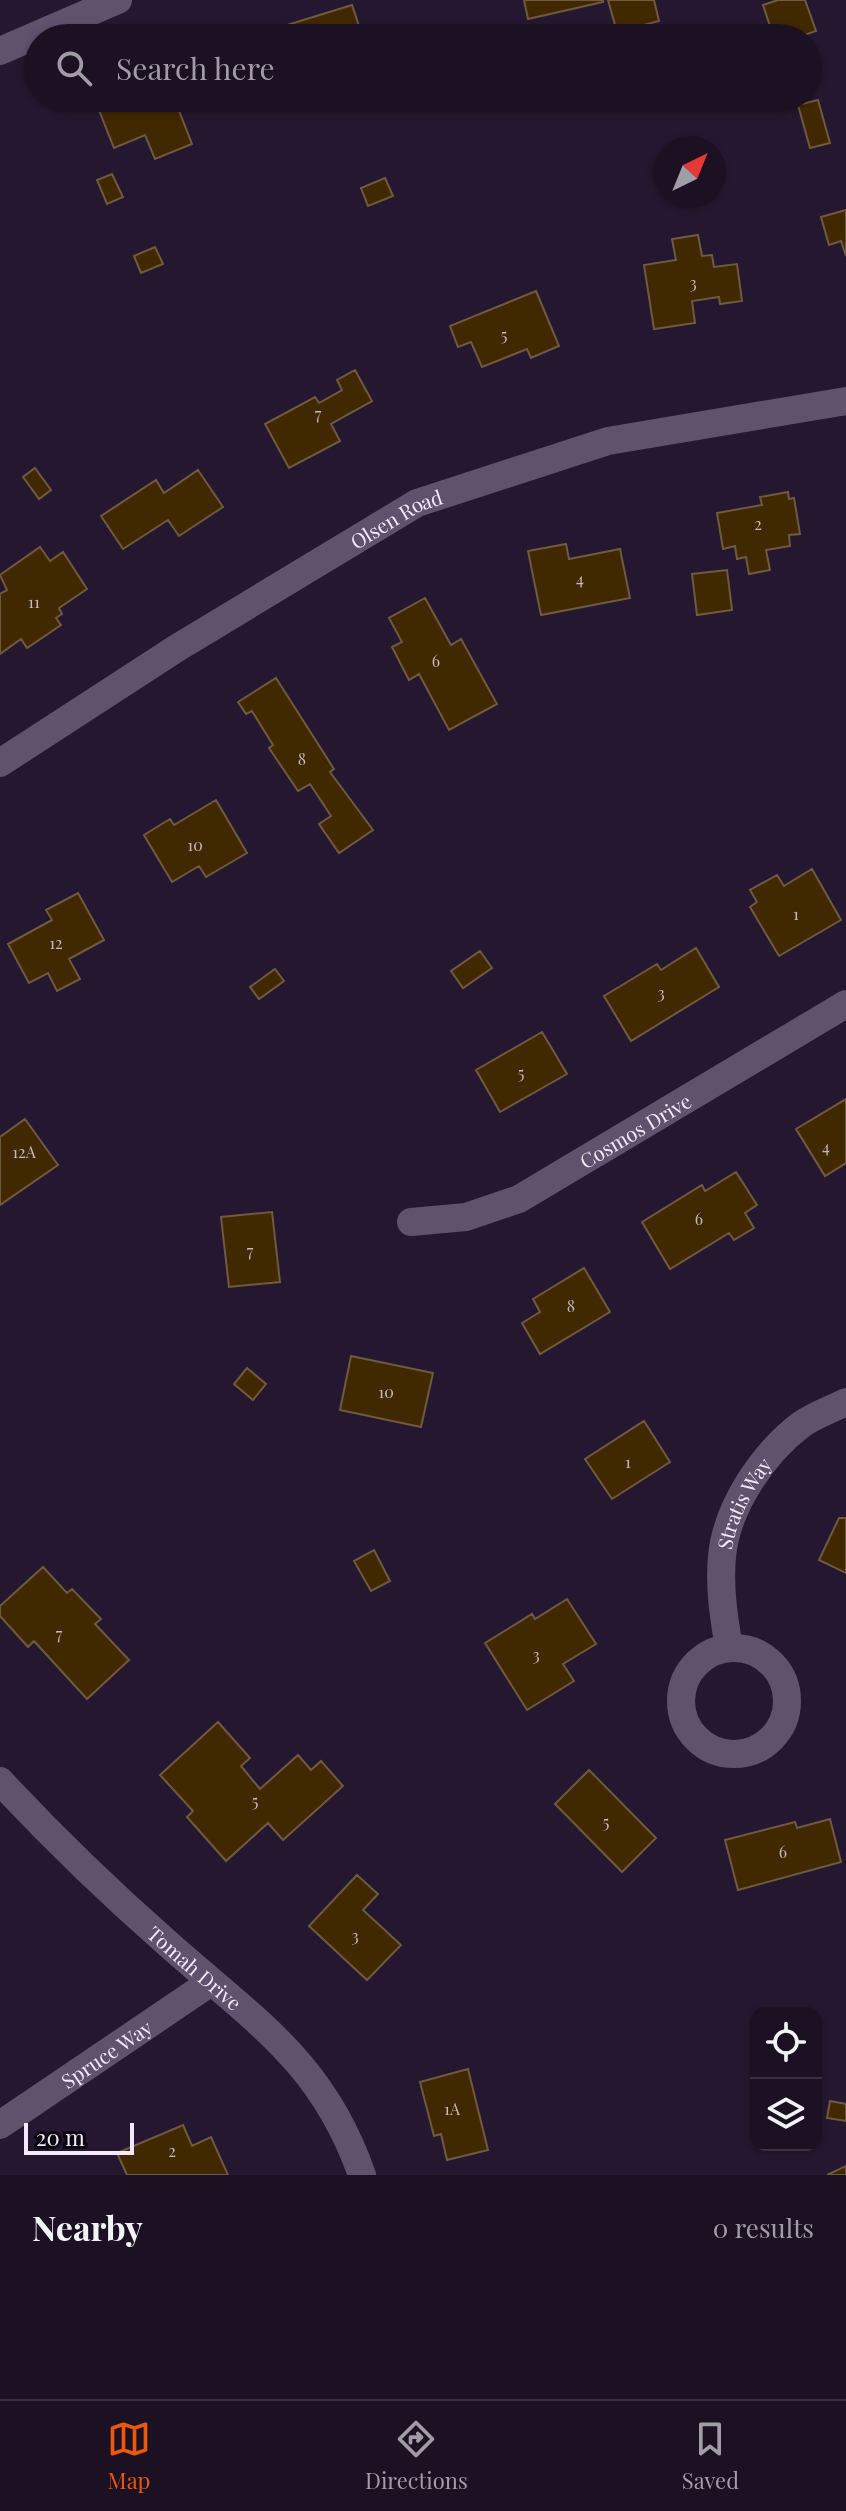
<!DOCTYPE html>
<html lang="en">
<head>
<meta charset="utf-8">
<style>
  :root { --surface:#1c1123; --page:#291f30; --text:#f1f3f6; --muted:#a09da6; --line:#3a3141; --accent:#ea580c }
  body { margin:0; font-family:"Playfair Display",serif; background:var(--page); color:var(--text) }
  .controls { position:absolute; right:24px; bottom:24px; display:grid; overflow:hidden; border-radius:16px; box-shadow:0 2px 6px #0004 }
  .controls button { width:72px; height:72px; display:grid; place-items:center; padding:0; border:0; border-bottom:2px solid var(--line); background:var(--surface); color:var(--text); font:40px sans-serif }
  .compass { position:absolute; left:654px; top:136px; width:72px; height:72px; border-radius:50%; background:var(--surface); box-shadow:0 2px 6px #0004; rotate:43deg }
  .scale { position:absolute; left:24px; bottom:20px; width:110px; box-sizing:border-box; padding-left:8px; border:4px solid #f3eafb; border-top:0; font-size:22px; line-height:28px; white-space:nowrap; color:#f3eafb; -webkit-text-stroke:6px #0b0610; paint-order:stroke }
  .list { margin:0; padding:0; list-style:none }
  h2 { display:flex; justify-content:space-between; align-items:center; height:104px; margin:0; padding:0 32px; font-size:34px }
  h2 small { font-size:26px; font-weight:400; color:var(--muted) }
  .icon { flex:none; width:44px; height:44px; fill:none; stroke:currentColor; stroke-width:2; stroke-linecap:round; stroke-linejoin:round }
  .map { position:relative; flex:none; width:846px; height:2175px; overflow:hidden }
  .search { position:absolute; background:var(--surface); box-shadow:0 2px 6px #0004; left:24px; right:24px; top:24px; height:88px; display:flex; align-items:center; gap:20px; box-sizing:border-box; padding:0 28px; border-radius:44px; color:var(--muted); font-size:30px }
  .sheet { height:224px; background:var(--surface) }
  nav { display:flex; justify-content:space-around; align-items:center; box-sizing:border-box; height:112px; border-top:2px solid var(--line); background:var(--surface); font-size:22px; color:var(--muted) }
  nav a { display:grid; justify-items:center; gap:4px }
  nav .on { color:var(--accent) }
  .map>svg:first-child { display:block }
  .building { fill:#402800; stroke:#6e5a3f; stroke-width:2 }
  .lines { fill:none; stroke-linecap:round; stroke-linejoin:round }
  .street { stroke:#60516d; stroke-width:28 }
  .labels { text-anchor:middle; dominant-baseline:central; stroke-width:6; stroke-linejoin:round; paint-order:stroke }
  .number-label { font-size:16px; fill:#c6babc }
  .street-label { font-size:20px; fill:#f3eafb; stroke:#0b0610 }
</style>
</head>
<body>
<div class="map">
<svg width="846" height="2175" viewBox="0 0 846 2175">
  <rect width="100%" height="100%" fill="#25172f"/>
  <path class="building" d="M524,0h79v2l-75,17z
    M608,0h46l5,21 -42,11z
    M778,0h27l11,31 -20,7h-22l-11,-33z
    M352,5l11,33h-75l-4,-12z
    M101,98h73l18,46 -37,15 -10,-24 -31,13 -19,-48z
    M818,100l12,43 -20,5 -12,-43z
    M112,174l11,23 -16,7 -10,-24z
    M385,178l8,18 -25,10 -7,-18z
    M846,210v46l-5,-15 -12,4 -8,-28z
    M698,235l4,21 10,-1 2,12 23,-3 5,37 -22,3 -1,-7 -27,4 3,22 -41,6 -10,-64 32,-5 -4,-21z
    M155,247l8,17 -22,9 -7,-17z
    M536,291l23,55 -28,12 -4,-9 -45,18 -11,-25 -13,5 -8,-21z
    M355,370l17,31 -41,23 9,17 -51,27 -24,-44 50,-27 4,6 23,-13 -5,-10z
    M35,468l16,22 -12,9 -16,-22z
    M198,470l25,37 -44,29 -11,-16 -45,29 -22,-33 55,-36 8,13z
    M788,492l1,7 5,-1 6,36 -11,1 1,11 -24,4 4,20 -21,4 -3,-17 -9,2 -2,-13 -12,3 -6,-36 45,-8 -2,-8z
    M566,544l3,15 51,-10 10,49 -89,17 -13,-64z
    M40,547l10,14 13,-9 24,37 -28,19 3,6 -6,4 5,7 -34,23 -6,-9 -21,15v-60l7,-4 -7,-15z
    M727,570l5,40 -35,5 -5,-41z
    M425,598l26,47 10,-6 36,65 -48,26 -30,-56 -10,6 -17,-33 10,-5 -13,-24z
    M276,678l58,91 -4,3 43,58 -34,23 -20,-29 12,-8 -21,-32 -12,7 -29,-43 4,-3 -21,-34 -6,3 -8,-12z
    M216,800l31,53 -41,24 -7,-11 -27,16 -28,-47 26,-16 4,6z
    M812,869l29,51 -62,36 -29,-49 7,-5 -7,-12 27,-15 7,11z
    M78,893l26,47 -35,19 11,20 -23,12 -9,-18 -19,10 -21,-39 44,-24 -6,-10z
    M696,948l23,39 -88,54 -27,-45 53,-32 4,6z
    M480,951l12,17 -29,20 -12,-17z
    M275,969l9,12 -25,18 -9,-12z
    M542,1032l25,42 -67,38 -24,-42z
    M846,1099v64l-21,13 -29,-47z
    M25,1119l33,46 -58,40v-68z
    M736,1172l21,33 -12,8 9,15 -20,12 -5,-7 -59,36 -28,-47 60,-37 3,6z
    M272,1212l8,70 -51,5 -8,-70z
    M584,1268l26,44 -70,42 -18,-31 18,-11 -7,-13z
    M351,1356l82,17 -12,54 -81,-17z
    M247,1368l19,16 -13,16 -19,-16z
    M644,1421l26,41 -58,37 -27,-40z
    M839,1518h7v55l-27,-13z
    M374,1550l16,31 -19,10 -17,-30z
    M43,1567l24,26 5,-4 29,30 -6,5 34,36 -42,39 -53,-58 -6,6 -28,-31v-10z
    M567,1599l29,45 -33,20 11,17 -47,29 -42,-67 47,-29 3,5z
    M218,1722l32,36 -9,8 19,23 38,-34 13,15 10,-9 22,25 -60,54 -15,-17 -42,38 -39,-44 6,-6 -33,-36z
    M589,1770l67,68 -34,34 -67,-68z
    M830,1819l11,43 -103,28 -13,-50 70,-18 2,6z
    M357,1875l21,19 -15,16 38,35 -34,35 -58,-54z
    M468,2069l20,81 -41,10 -6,-26 -7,2 -14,-54z
    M830,2101l16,3v17l-19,-3z
    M183,2125l9,21 19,-9 17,38h-101l-10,-22z
    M846,2166v9h-19z"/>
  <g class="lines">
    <g class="street">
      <path d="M0,51l118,-51"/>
      <path id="s1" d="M0,763l177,-115 240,-145 191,-62 238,-40"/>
      <path id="s2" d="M411,1222l55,-5 53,-18 327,-195"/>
      <path id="s3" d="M729,1648c-5,-30 -10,-60 -7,-91 4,-49 41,-104 80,-133 13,-9 30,-15 44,-22"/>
      <circle cx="734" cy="1701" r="53"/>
      <path id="s4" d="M0,1781c53,57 108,110 166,161 86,77 156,118 196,233"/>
      <path id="s5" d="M0,2125l211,-143"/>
    </g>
  </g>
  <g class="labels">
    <g class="number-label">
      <text x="693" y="282">3</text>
      <text x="504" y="334">5</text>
      <text x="318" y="413">7</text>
      <text x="758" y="523">2</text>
      <text x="580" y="578">4</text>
      <text x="34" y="601">11</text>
      <text x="436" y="660">6</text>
      <text x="302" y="758">8</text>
      <text x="195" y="844">10</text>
      <text x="796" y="913">1</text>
      <text x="56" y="942">12</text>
      <text x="661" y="992">3</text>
      <text x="521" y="1072">5</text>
      <text x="826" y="1146">4</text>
      <text x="24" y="1151">12A</text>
      <text x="699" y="1218">6</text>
      <text x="250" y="1250">7</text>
      <text x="571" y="1305">8</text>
      <text x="386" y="1391">10</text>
      <text x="628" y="1461">1</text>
      <text x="59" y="1633">7</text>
      <text x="536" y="1654">3</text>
      <text x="255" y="1800">5</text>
      <text x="606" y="1821">5</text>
      <text x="783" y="1851">6</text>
      <text x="355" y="1935">3</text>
      <text x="452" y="2108">1A</text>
      <text x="172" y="2150">2</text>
    </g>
    <g class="street-label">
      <text stroke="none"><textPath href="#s1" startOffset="466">Olsen Road</textPath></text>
      <text stroke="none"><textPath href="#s2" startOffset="246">Cosmos Drive</textPath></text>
      <text stroke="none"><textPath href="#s3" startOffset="150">Stratis Way</textPath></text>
      <text stroke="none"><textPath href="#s4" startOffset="270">Tomah Drive</textPath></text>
      <text stroke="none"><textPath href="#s5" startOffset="128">Spruce Way</textPath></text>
    </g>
  </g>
</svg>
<div class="controls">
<button><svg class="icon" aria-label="locate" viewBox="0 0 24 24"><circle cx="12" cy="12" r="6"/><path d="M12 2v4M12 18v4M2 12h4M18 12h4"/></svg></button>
<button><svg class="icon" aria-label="layers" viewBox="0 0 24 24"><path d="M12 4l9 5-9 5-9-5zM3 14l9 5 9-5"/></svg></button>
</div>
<svg class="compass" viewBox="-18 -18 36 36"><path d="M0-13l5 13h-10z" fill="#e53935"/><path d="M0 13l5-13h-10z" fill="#a09da6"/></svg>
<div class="scale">20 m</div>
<div class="search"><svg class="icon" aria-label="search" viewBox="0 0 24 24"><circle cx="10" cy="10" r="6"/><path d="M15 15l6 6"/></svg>Search here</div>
</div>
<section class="sheet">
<h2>Nearby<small>0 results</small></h2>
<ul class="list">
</ul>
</section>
<nav>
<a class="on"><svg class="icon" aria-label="map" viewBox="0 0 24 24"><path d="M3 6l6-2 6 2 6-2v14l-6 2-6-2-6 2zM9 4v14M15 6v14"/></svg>Map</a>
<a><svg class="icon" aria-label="directions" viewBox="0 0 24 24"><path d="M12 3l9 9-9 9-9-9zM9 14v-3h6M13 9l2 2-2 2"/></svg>Directions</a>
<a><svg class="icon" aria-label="saved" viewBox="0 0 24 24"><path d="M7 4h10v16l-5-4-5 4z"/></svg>Saved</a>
</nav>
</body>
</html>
